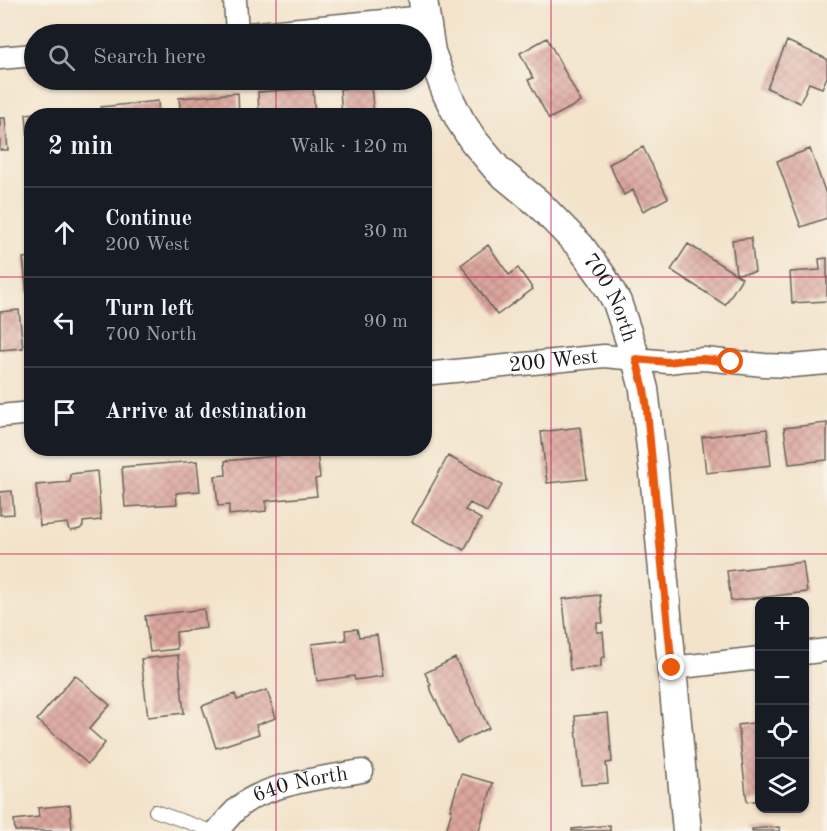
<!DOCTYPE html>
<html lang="en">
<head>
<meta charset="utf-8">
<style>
  :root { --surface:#171b24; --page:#20242c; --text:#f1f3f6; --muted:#9ea1a6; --line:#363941 }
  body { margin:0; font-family:"Old Standard TT",serif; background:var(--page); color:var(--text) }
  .controls { position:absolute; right:18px; bottom:18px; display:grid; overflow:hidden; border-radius:12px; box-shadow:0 2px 4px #0004 }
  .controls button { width:54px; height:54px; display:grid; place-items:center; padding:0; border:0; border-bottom:2px solid var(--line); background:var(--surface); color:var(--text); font:30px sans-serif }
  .stop { position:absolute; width:18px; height:18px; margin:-14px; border:4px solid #ea580c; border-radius:50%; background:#fff }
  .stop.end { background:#ea580c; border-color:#fff; box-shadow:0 2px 6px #0008 }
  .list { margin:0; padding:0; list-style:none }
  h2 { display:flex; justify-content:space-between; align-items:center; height:78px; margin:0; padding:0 24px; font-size:26px }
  h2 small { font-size:20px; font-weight:400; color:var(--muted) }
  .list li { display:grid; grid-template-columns:39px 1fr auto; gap:18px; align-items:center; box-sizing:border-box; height:90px; padding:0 24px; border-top:2px solid var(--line) }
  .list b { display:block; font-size:22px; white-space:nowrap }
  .list p { margin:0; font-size:20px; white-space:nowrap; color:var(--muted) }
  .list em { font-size:20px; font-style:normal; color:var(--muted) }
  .icon { flex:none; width:33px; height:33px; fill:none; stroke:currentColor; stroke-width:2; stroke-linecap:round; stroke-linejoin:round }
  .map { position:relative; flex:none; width:827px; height:831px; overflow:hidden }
  .search { position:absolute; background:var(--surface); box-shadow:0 2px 4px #0004; left:24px; top:24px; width:408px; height:66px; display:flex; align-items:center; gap:15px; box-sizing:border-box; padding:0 21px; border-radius:33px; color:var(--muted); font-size:22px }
  .panel { position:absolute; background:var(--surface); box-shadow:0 2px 4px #0004; left:24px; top:108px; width:408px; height:348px; border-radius:24px }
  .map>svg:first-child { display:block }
  .building { fill:url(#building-cross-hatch) }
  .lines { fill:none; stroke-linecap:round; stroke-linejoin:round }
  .service-casing { stroke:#676259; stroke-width:14 }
  .minor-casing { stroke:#676259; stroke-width:25 }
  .tertiary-casing { stroke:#676259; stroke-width:31 }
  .service { stroke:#fff; stroke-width:12 }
  .minor { stroke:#fff; stroke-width:22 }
  .tertiary { stroke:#fff; stroke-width:28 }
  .route { stroke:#ea580c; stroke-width:8 }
  .grid { fill:none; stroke:#c2185b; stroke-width:1.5; stroke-opacity:0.55 }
  .labels { text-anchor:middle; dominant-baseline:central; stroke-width:4.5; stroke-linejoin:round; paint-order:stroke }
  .street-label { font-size:21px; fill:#1c1c1c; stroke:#f7f3e8 }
</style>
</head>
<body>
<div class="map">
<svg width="827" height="831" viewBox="0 0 827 831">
  <defs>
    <pattern id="building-cross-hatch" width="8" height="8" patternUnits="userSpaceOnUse" patternTransform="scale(1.5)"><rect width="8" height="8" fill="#dba69d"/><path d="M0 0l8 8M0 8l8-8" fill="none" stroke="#bb8e87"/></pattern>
  </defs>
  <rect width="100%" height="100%" fill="#f7f3e8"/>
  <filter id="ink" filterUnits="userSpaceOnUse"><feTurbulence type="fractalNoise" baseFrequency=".0167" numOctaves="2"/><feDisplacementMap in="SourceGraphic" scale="12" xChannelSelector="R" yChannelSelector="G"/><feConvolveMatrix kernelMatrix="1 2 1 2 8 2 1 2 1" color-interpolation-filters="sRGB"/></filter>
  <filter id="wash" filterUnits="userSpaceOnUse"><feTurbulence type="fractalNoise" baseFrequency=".008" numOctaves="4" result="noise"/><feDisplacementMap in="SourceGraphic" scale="24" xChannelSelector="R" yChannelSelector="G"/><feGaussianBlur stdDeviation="1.35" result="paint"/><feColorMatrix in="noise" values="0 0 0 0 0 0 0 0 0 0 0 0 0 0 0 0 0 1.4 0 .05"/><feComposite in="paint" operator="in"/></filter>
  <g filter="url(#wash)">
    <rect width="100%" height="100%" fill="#f3e3ca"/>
    <g id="blocks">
      <path class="building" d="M547,38l34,64 -32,17 -21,-39 5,-2 -13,-25z
        M787,41l40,18v18l-5,11 -13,-5 -9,20 -33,-15z
        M371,86l3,30h-32l-2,-27z
        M313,88l2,28h-56l-1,-24z
        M238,93l1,23h-58l-2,-18z
        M158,101l1,15h-57l-1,-9z
        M61,111v3l22,-3 1,5h-52v35h-3l-3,-37z
        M0,118h5l3,32h-8z
        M643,147l25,51 -25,13 -10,-21 -9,5 -15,-31z
        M810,149l17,48v21l-26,9 -24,-66z
        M751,238l4,34 -19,2 -4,-34z
        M688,244l54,34 -17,27 -54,-35z
        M488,245l21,30 9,-7 15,21 -36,26 -36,-50z
        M32,257v36l-5,1 -4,-36z
        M827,258v43l-35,2 -2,-31 30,-2 -1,-11z
        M19,310l4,38 -23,2v-38z
        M827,423v37l-38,4 -5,-36z
        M580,427l7,52 -40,4 -6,-51z
        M767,429l4,36 -65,8 -4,-36z
        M317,452l3,26 -5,1 2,17 -51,5v10l-37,4v-10l-11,1 -3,-30 11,-1 -1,-14z
        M448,456l54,29 -15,27 -17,-9 -5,7 16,9 -17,31 -52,-28z
        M197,461l3,30 -24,2 1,11 -52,3 -3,-40z
        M97,471l4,49 -18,2v4l-3,3 -9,2 -3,-3v-5l-28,3 -4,-41 34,-3v-8z
        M12,491l2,23 -14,1v-23z
        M803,562l4,30 -76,9 -4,-30z
        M600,595l3,28h-6v9h6l2,25 -4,1v9l-31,3 -7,-71z
        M204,609l2,19 -30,4 1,17 -27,3 -5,-36z
        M357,629l2,8 18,-2 6,41 -28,4 -1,-4 -37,5 -5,-37 34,-4 -1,-10z
        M178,655l6,58 -36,4 -7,-58z
        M455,658l34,70 -32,15 -28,-57 2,-1 -6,-12z
        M75,675l35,30 -21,24 16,14 -17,21 -51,-44z
        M267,690l9,28 -20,7 3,9 -43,14 -14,-42 33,-12 2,6z
        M608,713l4,49 -6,1 2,20 -27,2 -6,-69z
        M760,722v78l-13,2 -9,-77z
        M461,774l32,9 -14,48h-33l6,-21h-2z
        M70,805l2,26h-57l-1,-11 25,-3 -1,-9z
        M610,825v6h-38v-2z
        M779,827l1,4h-28v-2z"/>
    </g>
  </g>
  <g filter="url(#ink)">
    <use href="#blocks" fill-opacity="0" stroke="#676259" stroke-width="1.5"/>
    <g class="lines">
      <g class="service-casing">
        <path id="service" d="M155,811l57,20"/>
      </g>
      <g class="minor-casing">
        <g id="minor">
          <path d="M235,0l2,34"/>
          <path d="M248,34l177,-17"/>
          <path d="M0,58l34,-3"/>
          <path id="s1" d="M424,374l180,-18 64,6 16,-2 20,-1 60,6 28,1 35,-3"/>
          <path d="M0,416l32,-3"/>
          <path d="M804,653l23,-3"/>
          <path d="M672,668l88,-10"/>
          <path id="s2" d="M217,831c7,-8 14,-17 22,-24 25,-23 89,-30 123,-36"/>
        </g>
      </g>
      <g class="tertiary-casing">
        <g id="tertiary">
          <path id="s3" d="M423,0l8,52 16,42 13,26 13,20 25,30 40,33 42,43 22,30 15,26 19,57 8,30 10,84 33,358"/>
        </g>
      </g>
      <use href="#service" class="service"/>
      <use href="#minor" class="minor"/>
      <use href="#tertiary" class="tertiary"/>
    </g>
  </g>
  <g class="lines" filter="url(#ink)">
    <path class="route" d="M672,668l-25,-258 -3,-21 -8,-30 32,3 16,-2 20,-1 27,3"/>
  </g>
  <path class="grid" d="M276,0v34M551,0v831M276,80v36M0,277h32M424,277h403M276,448v383M0,554h827"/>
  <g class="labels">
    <g class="street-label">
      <text stroke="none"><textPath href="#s3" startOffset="362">700 North</textPath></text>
      <text stroke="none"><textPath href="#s1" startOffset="130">200 West</textPath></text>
      <text stroke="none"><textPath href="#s2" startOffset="99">640 North</textPath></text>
    </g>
  </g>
</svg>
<div class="controls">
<button>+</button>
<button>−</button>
<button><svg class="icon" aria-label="locate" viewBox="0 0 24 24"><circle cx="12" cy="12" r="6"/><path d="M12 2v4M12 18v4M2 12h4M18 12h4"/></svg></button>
<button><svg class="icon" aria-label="layers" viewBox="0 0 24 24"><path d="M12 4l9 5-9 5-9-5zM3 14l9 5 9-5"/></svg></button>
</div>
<div class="stop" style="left:731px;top:362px"></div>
<div class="stop end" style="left:672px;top:668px"></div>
<div class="search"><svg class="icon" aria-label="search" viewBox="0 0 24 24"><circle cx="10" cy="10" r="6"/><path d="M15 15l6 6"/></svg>Search here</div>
<section class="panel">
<h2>2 min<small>Walk · 120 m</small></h2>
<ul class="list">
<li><svg class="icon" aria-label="ahead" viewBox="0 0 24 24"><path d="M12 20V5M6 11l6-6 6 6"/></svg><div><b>Continue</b><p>200 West</p></div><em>30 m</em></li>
<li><svg class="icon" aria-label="left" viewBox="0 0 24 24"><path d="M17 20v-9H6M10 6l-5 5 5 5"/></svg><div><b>Turn left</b><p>700 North</p></div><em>90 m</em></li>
<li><svg class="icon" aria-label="arrive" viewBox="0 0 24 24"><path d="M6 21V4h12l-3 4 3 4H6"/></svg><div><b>Arrive at destination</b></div></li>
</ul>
</section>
</div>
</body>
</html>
